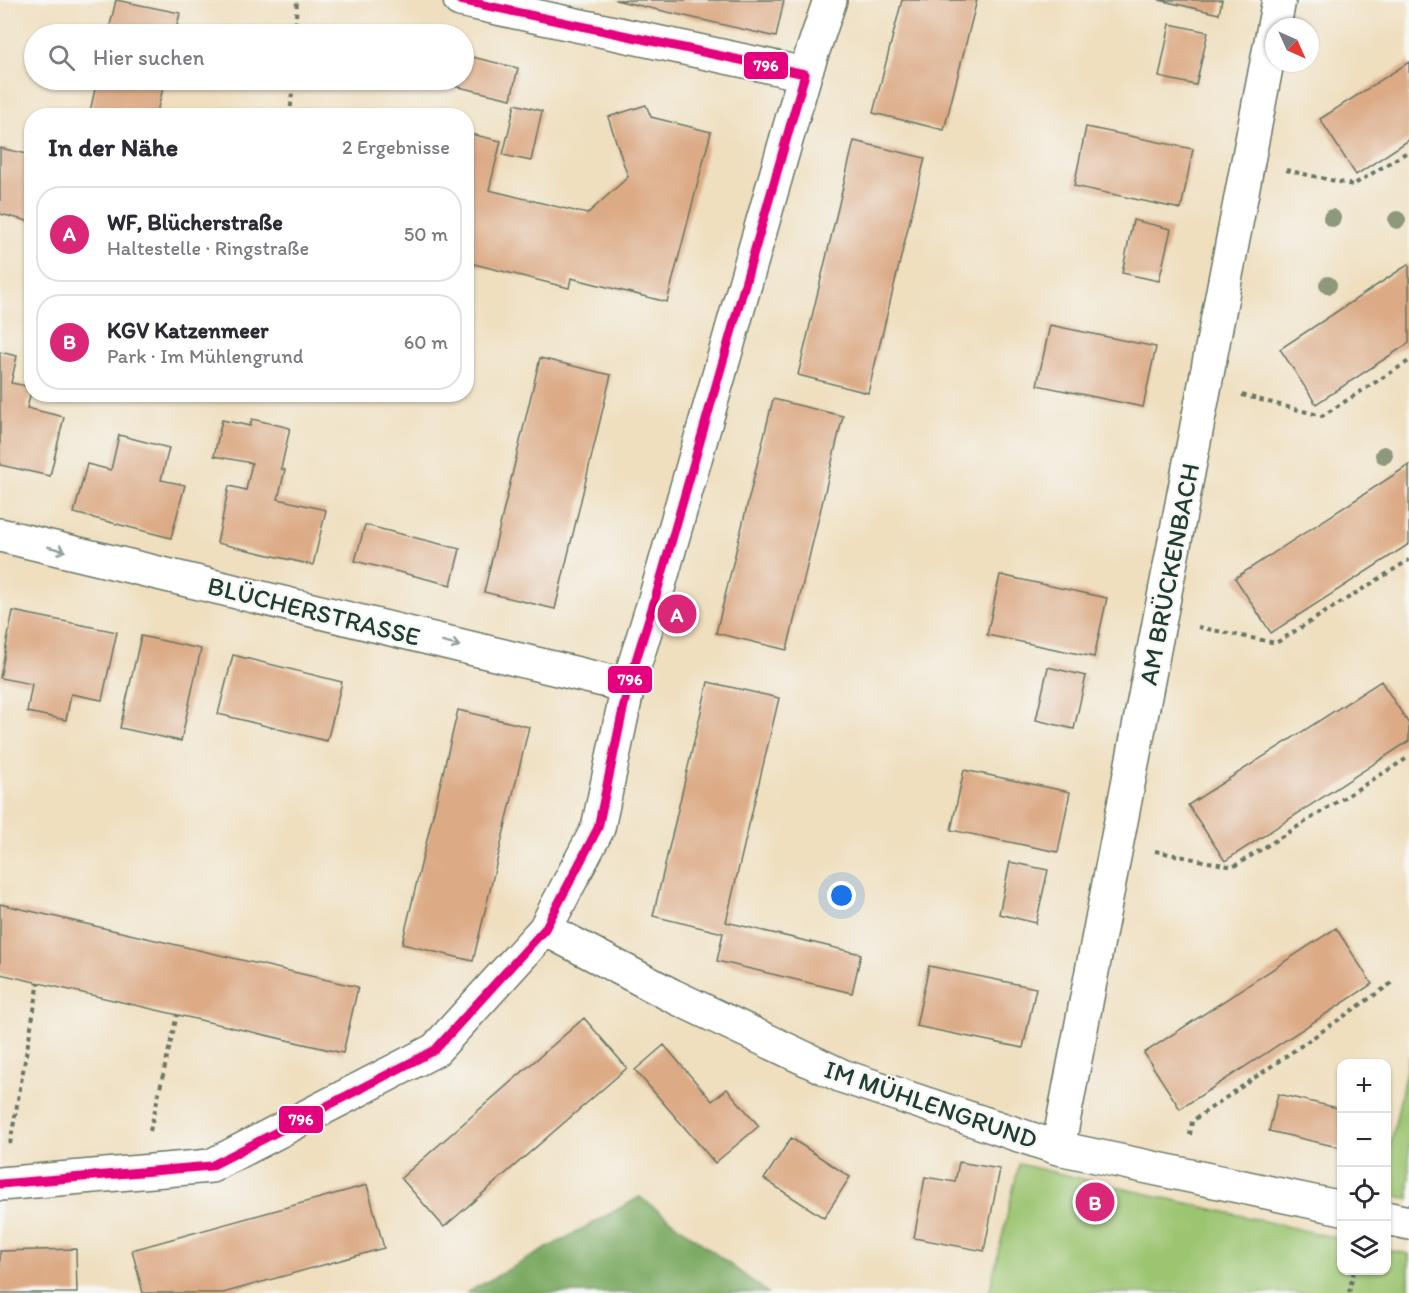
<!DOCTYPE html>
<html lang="de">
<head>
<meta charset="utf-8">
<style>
  :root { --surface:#fff; --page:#f7f7f7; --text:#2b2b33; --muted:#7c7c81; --line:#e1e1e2; --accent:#db2777 }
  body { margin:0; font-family:Itim,sans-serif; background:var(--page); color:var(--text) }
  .controls { position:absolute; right:18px; bottom:18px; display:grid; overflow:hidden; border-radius:12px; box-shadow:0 2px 4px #0004 }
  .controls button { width:54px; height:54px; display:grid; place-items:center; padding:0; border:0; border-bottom:2px solid var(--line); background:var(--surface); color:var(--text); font:30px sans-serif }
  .compass { position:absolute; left:1265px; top:18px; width:54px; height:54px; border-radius:50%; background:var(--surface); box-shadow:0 2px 4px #0004; rotate:135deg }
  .you { position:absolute; left:842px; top:896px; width:21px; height:21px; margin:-15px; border:4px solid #fff; border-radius:50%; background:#1a73e8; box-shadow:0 0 0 9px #1a73e833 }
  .badge { display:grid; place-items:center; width:39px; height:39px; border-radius:50%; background:var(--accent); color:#fff; font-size:20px; font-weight:700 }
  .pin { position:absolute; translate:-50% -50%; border:3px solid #fff; box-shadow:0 2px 6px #0006 }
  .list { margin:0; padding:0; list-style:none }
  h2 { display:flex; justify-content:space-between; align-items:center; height:78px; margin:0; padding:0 24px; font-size:26px }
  h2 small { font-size:20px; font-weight:400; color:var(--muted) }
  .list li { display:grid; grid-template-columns:39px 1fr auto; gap:18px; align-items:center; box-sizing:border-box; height:96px; margin:0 12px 12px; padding:0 12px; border:2px solid var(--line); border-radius:24px }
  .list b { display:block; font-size:22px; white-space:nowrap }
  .list p { margin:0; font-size:20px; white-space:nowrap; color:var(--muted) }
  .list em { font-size:20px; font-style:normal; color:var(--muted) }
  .icon { flex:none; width:33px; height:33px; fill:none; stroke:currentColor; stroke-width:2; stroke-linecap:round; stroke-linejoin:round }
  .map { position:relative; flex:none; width:1409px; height:1293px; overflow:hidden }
  .search { position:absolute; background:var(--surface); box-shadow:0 2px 4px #0004; left:24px; top:24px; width:450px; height:66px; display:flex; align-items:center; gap:15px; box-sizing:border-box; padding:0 21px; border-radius:33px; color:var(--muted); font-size:22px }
  .panel { position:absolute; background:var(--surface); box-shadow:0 2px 4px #0004; left:24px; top:108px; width:450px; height:294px; border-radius:24px }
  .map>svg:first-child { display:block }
  .green { fill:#9cc571; stroke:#5e8152; stroke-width:1.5 }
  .forest { fill:#7daa63; stroke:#4e744c; stroke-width:1.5 }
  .building { fill:#dcaa85 }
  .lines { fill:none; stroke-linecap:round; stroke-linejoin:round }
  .minor-casing { stroke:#687665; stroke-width:36 }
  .path { stroke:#687665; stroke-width:4; stroke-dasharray:4.5 4.5; stroke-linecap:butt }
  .minor { stroke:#fff; stroke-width:33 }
  .bus-1-casing { stroke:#f6f6f2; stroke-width:14 }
  .bus-1 { stroke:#e5007d; stroke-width:9 }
  .tree { fill:#8e997b }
  .oneway { stroke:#8f9e9a }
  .labels { text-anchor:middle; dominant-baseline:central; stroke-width:4.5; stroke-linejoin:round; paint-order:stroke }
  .street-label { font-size:26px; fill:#1f3d34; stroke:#f6f6f2 }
  .line-badge { stroke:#f6f6f2; stroke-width:2 }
  .badge-label { font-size:16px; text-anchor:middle; font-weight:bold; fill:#fff }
</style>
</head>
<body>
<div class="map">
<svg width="1409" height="1293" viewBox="0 0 1409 1293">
  <rect width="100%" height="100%" fill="#f6f6f2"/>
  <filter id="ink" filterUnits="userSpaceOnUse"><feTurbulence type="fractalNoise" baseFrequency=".0167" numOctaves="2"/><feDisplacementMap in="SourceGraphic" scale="12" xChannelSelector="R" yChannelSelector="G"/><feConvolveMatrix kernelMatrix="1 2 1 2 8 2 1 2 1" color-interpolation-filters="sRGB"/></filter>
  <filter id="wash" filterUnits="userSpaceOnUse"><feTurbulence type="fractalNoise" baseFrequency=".008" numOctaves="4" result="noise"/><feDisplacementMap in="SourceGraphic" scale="24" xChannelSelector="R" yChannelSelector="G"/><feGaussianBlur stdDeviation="1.35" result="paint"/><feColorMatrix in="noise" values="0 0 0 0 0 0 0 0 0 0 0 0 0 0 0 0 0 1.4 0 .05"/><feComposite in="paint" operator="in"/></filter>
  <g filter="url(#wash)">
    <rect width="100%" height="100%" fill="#efdfbf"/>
    <path class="green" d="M1409,1056v143l-13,-3 -9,-11 -1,-17z
      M1019,1164l322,75 1,31h44l1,-20 22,4v39h-420z"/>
    <path class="forest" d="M640,1197l128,96h-302z"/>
    <g id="blocks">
      <path class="building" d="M116,0l64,13 -5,21h-67z
        M615,0h169l-8,37z
        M902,0h75l-33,130 -71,-17z
        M1159,0h63l-3,14z
        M1170,24l38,8 -12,53 -37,-8z
        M464,55l54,13 -7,31 -70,-16 1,-3h22z
        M1409,62v78l-53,35 -36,-56z
        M97,80h68l-9,36h-67z
        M515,104l27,7 -11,50 -28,-6z
        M646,105l5,12 60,15 -44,170 -96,-24 -2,10 -103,-26v-129l35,8 -12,49 98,24 41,-37 -20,-60z
        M1086,127l107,22 -12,60 -107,-23z
        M854,141l71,17 -57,235 -70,-18z
        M0,148l32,7v67l-32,-8z
        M1133,220l38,9 -12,52 -37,-8z
        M1409,264v79l-93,61 -36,-55z
        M1050,325l106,22 -13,60 -106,-22z
        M0,352l17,4 -6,27 21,4 -5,21 37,9 -14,59 -50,-11z
        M540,358l71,17 -56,234 -71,-17z
        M773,399l70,17 -56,234 -71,-17z
        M252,419l38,9 -9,41 4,1 -7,29 48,11 -13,55 -96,-22 12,-57 17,4 6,-27 -38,-7 8,-36 28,6z
        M119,435l50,13 -8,32 24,5 -14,53 -97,-25 13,-49 24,6z
        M1409,465v79l-138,89 -36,-55z
        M365,525l95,24 -9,36 -96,-24z
        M1000,575l107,23 -13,59 -107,-22z
        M13,611l104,21 -15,68 -31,-6 -5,26 -39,-8 5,-28 -32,-6z
        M141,636l60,13 -20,92 -61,-13z
        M233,655l109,27 -15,59 -109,-27z
        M1048,667l38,9 -12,53 -38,-9z
        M1381,681l28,43v17l-184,120 -37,-56z
        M708,682l71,16 -53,224 135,32 -9,39 -135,-32 6,-28 -70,-17z
        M458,710l71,17 -56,234 -71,-17z
        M964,770l106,22 -12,60 -107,-22z
        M1010,862l38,8 -12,53 -37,-9z
        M0,904l358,83 -15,66 -343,-79z
        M1336,928l36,56 -192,125 -36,-56z
        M929,966l107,22 -13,60 -107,-22z
        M584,1018l43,50 -183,159 -43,-49z
        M664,1045l48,56 15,-12 32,37 -44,37 -80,-93z
        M1278,1094l64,15v39l-73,-17z
        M791,1138l59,39 -26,41 -60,-39z
        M959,1162l41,7 -16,82 -70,-13 11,-61 30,5z
        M367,1185l17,63 -161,45h-80l-11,-43z
        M76,1249l1,44h-77v-42z"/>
    </g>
  </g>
  <g filter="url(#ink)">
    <use href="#blocks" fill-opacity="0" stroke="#687665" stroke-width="1.5"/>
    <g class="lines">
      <g class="minor-casing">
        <path id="minor" d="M805,74l25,-74
          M0,535l628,151
          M545,929l128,67 169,80 216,72 284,60
          M1058,1148l221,-1148
          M0,1184l211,-18 224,-116 110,-121 53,-101 30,-142 27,-87 150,-525 -345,-74
          M1386,1218l23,5"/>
      </g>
      <path class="path" d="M295,34l2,-34
        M290,116l3,-36
        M1286,170l67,15 56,-34
        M1242,395l80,21 87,-55
        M1198,627l78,16 133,-83
        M1155,851l78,16 176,-110
        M150,1131l27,-116
        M1190,1135l2,-14 200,-138
        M10,1144l29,-162
        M1349,1293l5,-23"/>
      <use href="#minor" class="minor"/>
      <g class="bus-1-casing">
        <path id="bus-1" d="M0,1184l211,-18 224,-116 110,-121 53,-101 30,-142 27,-87 150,-525 -345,-74"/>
      </g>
      <use href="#bus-1" class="bus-1"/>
    </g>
    <g class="tree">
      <circle cx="1332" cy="218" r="9"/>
      <circle cx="1397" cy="220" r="9"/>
      <circle cx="1328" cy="285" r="9"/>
      <circle cx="1384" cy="455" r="9"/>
    </g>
    <defs><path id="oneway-shaft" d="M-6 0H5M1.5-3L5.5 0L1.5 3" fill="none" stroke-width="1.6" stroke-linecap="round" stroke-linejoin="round" transform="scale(1.5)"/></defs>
    <g class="oneway">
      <use href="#oneway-shaft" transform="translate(57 549) rotate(14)"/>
      <use href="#oneway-shaft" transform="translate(451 644) rotate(14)"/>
    </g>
  </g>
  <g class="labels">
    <g class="street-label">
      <text transform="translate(1169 574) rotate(-79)">AM BRÜCKENBACH</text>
      <text transform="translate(314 611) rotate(14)">BLÜCHERSTRASSE</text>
      <text transform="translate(931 1104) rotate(19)">IM MÜHLENGRUND</text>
    </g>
  </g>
  <g class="line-badge">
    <rect x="743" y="51" width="46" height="29" rx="6" fill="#e5007d"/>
    <rect x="607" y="665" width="46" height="29" rx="6" fill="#e5007d"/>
    <rect x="278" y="1105" width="46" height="29" rx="6" fill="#e5007d"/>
  </g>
  <g class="badge-label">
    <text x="766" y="71">796</text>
    <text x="630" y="685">796</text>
    <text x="301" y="1125">796</text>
  </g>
</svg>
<div class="controls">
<button>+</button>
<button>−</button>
<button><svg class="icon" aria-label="locate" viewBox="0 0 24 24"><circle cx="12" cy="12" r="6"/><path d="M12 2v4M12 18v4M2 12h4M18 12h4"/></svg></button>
<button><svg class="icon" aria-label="layers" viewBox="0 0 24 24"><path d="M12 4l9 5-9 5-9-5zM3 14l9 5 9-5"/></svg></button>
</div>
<svg class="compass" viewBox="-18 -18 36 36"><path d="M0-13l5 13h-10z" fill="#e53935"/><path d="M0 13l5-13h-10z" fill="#7c7c81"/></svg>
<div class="you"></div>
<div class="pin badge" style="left:677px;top:614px">A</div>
<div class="pin badge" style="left:1095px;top:1202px">B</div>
<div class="search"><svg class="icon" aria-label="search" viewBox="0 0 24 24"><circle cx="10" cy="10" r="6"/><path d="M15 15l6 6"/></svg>Hier suchen</div>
<section class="panel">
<h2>In der Nähe<small>2 Ergebnisse</small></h2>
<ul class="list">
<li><span class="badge">A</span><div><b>WF, Blücherstraße</b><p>Haltestelle · Ringstraße</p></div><em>50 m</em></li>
<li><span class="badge">B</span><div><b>KGV Katzenmeer</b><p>Park · Im Mühlengrund</p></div><em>60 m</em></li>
</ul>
</section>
</div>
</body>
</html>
